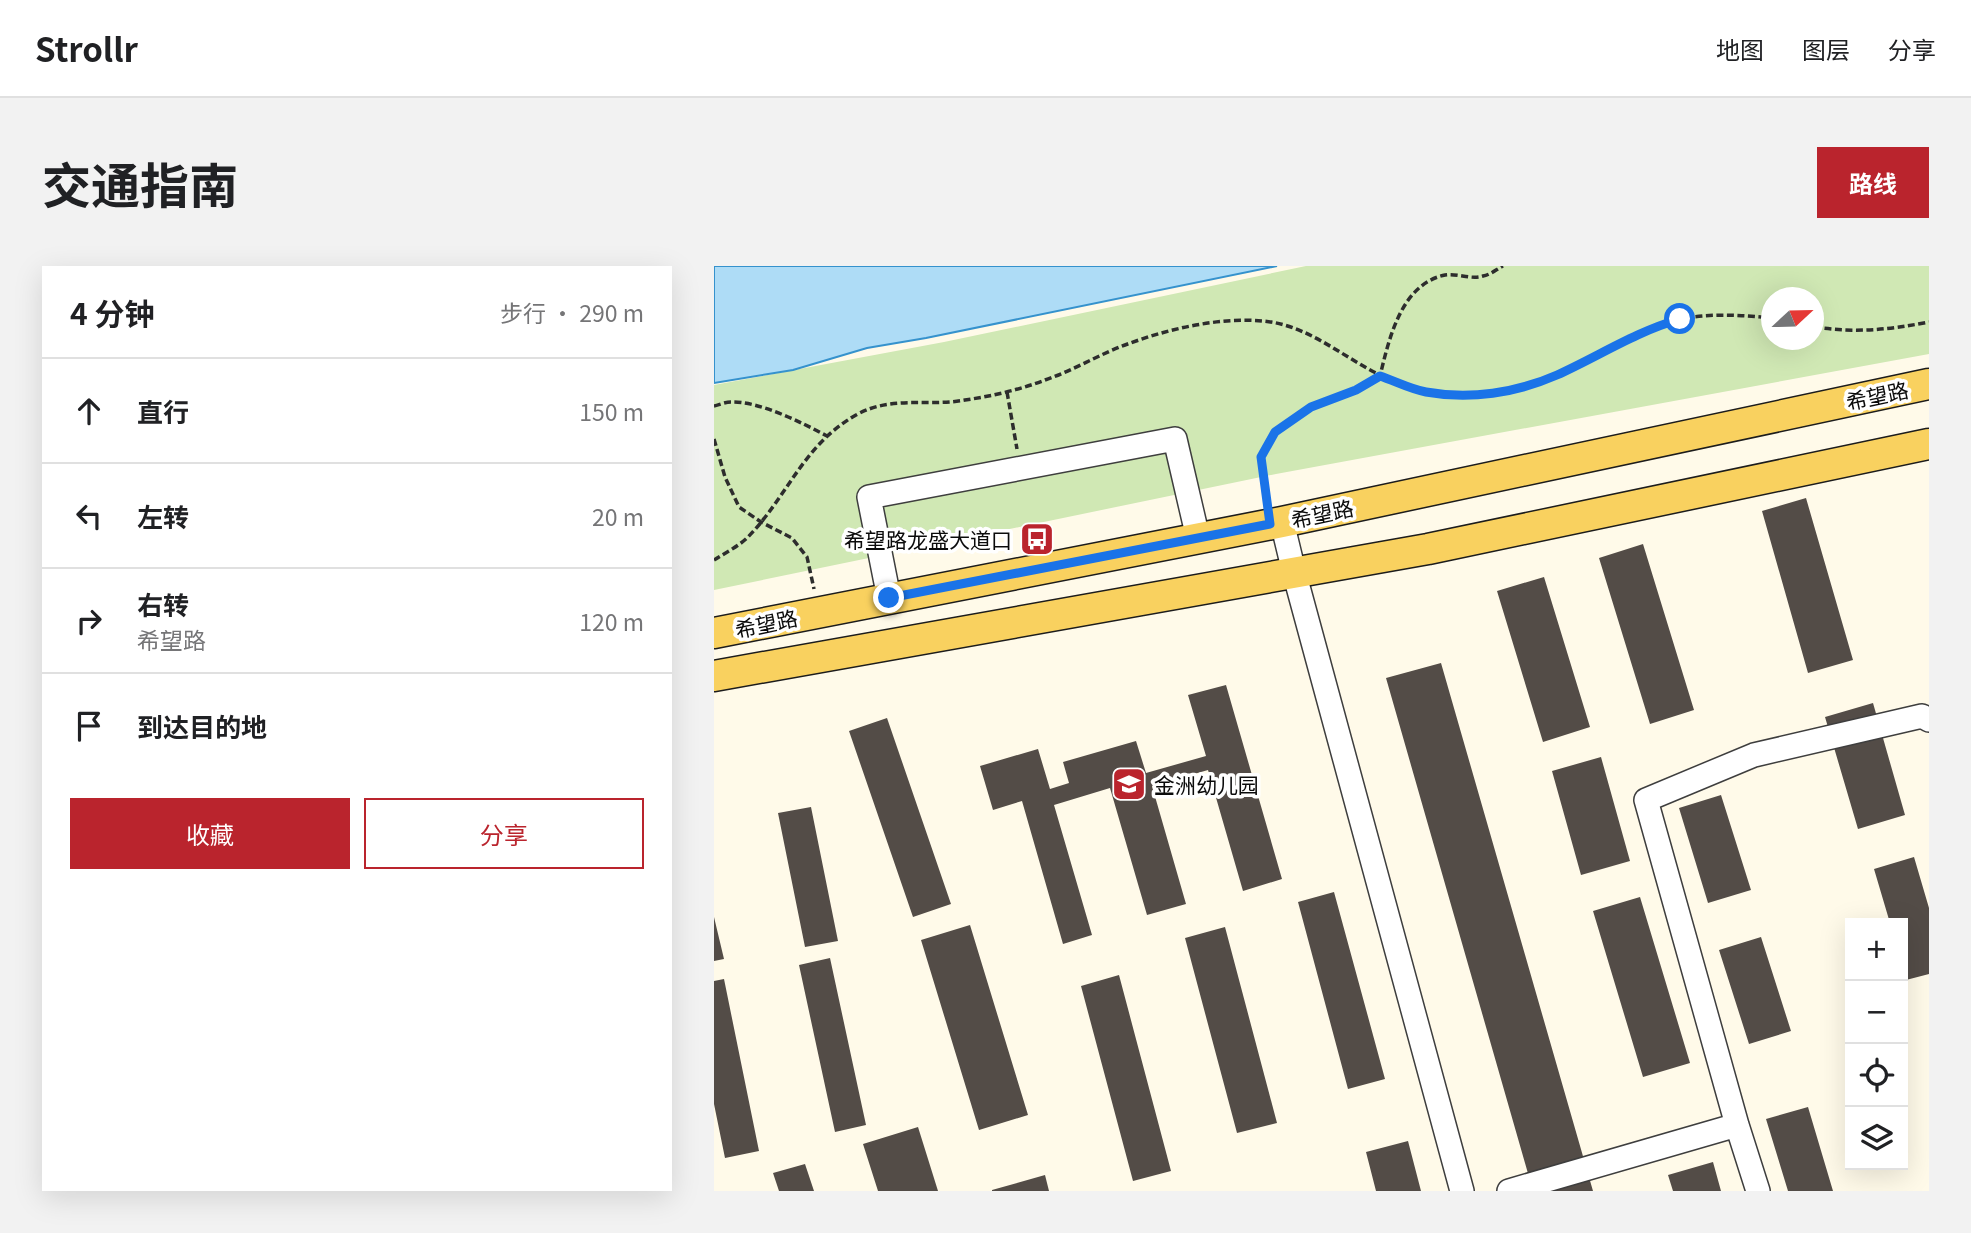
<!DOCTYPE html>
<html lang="zh">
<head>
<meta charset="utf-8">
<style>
  :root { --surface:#fff; --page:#f2f2f2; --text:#202124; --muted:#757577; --line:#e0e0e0; --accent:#ba242d }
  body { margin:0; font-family:Georgia,"Noto Sans SC",serif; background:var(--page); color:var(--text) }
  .controls { position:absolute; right:21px; bottom:21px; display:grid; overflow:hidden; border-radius:0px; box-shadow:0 7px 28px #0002 }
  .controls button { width:63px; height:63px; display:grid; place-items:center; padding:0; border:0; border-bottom:2px solid var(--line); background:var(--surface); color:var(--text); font:35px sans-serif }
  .compass { position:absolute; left:1047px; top:21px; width:63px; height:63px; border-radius:50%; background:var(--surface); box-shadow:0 7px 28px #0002; rotate:68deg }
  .stop { position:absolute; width:21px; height:21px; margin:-16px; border:5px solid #1a73e8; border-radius:50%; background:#fff }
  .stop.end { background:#1a73e8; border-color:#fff; box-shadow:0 2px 7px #0008 }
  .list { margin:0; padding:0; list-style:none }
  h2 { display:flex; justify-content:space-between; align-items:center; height:91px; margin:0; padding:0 28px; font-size:30px }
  h2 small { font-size:23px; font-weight:400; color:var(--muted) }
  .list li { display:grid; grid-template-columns:46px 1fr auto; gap:21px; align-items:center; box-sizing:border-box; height:105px; padding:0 28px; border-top:2px solid var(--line) }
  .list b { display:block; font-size:26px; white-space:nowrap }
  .list p { margin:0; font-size:23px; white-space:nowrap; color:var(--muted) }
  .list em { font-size:23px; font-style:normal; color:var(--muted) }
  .actions { display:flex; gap:14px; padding:21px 28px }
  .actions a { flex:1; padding:16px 0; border:2px solid var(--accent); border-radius:0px; text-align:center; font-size:24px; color:var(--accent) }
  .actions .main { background:var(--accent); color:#fff }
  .icon { flex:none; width:38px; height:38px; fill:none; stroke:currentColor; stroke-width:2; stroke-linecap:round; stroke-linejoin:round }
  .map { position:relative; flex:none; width:1215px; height:925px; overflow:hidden; border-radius:0px }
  header { display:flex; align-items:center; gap:42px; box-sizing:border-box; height:98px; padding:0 35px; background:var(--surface); border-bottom:2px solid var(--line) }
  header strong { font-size:33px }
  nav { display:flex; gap:38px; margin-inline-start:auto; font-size:24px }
  .intro { display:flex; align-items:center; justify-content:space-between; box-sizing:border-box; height:168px; padding:0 42px }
  h1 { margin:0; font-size:49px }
  .button { padding:18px 32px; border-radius:0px; background:var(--accent); color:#fff; font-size:24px; font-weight:700 }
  main { display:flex; gap:42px; padding:0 42px }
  aside { flex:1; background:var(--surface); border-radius:0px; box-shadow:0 7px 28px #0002 }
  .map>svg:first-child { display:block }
  .green { fill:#d0e8b4; fill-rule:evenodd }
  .water { fill:#aedcf6; stroke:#3592cd; stroke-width:2 }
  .building { fill:#534c47 }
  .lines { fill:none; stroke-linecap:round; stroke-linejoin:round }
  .minor-casing { stroke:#3e3e3e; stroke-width:26 }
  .major-casing { stroke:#1c1c1c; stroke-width:33 }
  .path { stroke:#2d2d2d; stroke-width:3.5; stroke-dasharray:7 3.5; stroke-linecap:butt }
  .minor { stroke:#fff; stroke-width:23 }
  .major { stroke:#f9d15f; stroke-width:30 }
  .route { stroke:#1a73e8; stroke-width:9 }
  .labels { text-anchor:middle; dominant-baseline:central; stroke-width:7; stroke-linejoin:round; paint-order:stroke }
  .street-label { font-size:21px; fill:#0b0b0b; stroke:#fff }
  .poi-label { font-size:21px; fill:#0b0b0b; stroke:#fff; text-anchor:end }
</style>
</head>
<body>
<header>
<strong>Strollr</strong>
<nav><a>地图</a><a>图层</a><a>分享</a></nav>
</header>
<div class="intro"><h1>交通指南</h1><a class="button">路线</a></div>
<main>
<aside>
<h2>4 分钟<small>步行 · 290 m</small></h2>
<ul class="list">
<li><svg class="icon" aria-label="ahead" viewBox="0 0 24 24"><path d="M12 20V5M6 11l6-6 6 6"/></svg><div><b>直行</b></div><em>150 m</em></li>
<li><svg class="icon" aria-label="left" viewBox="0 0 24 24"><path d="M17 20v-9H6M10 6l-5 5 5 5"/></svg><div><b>左转</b></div><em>20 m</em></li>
<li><svg class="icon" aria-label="right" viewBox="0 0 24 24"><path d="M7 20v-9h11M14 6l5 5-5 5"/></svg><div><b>右转</b><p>希望路</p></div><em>120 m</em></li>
<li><svg class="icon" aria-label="arrive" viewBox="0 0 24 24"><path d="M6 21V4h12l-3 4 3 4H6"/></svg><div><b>到达目的地</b></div></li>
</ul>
<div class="actions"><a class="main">收藏</a><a>分享</a></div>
</aside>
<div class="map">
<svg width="1215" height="925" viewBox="0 0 1215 925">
  <rect width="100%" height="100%" fill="#fffae9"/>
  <path class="green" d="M592,0h623v88l-653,120 -562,116v-205l230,-43zM1058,32h42v42h-42z"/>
  <path class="water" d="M0,0h563l-351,72 -59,10 -74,22 -79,13z"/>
  <path class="building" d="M1092,232l47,162 -45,13 -46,-162z
    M929,278l51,166 -44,14 -51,-166z
    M830,311l46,150 -47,15 -46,-151z
    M727,397l152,528h-60l-147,-513z
    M512,419l56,194 -39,12 -35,-121 -56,16 34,118 -39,11 -37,-127 -56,17 38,130 -29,9 -41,-143 -29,9 -13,-44 58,-17 12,40 19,-6 -6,-21 73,-21 10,32 60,-17 -18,-61z
    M1159,437l32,112 -47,14 -33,-112z
    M173,452l64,186 -38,13 -64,-186z
    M887,491l29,104 -49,14 -29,-104z
    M1007,529l30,95 -43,13 -29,-95z
    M97,541l27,134 -33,6 -27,-134z
    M1200,591l15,51v66l-23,6 -3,-12v-45h-13l-16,-54z
    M620,626l51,187 -37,10 -50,-187z
    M926,631l50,166 -47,14 -50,-166z
    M0,651l10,42 -10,2z
    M256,659l58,190 -49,15 -58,-190z
    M511,661l52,196 -40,10 -52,-195z
    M1047,671l30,94 -42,13 -30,-94z
    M116,692l36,167 -31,7 -36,-167z
    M405,709l52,196 -38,10 -52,-195z
    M10,713l35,172 -34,7 -11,-54v-123z
    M1094,841l25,84h-45l-22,-72z
    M204,861l20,64h-60l-15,-47z
    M694,875l13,50h-45l-10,-39z
    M999,896l8,29h-48l-5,-16z
    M91,898l9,27h-35l-6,-18z
    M331,909l4,16h-57v-1z"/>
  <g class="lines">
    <g class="minor-casing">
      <path id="minor" d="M568,256l12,50 168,619
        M175,332l-20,-101 306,-58 23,99
        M795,925l228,-66
        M1044,925l-21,-66 -91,-325 108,-45 168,-39 7,4"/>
    </g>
    <g class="major-casing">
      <path id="major" d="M0,367l568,-111 647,-138
        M0,410l714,-127 501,-105"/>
    </g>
    <path class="path" d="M1100,61c41,6 74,3 115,-5
      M293,126l10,57
      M0,140c5,-1 11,-4 17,-4 28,-1 72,21 96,34
      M0,173l11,38 14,30 22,15 31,16 15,19 7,32
      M553,235l-6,-44 14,-25 36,-25 45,-17 24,-14c9,-37 21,-92 65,-101 12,-2 27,5 38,1 7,-1 14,-7 20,-10
      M0,294c11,-7 25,-14 34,-23 40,-41 55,-92 108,-122 36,-20 71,-8 109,-15 27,-4 54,-10 80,-20 27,-9 53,-25 80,-35 42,-16 94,-28 138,-24 45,4 78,35 117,54 28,14 65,23 96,21 66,-3 116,-45 174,-68 38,-16 81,-14 122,-10"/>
    <use href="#minor" class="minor"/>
    <use href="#major" class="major"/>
  </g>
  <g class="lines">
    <path class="route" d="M175,332l381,-74 -9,-67 14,-25 36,-25 45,-17 24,-14c15,5 30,13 46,16 44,8 90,1 131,-17 42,-19 78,-43 123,-56"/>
  </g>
  <defs>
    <g id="bus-square" transform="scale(1.75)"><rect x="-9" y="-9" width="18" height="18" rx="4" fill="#ba242d" stroke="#fff"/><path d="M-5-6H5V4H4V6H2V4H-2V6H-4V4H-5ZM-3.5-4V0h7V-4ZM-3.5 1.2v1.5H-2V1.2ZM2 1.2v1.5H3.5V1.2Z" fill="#fff"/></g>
    <g id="school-square" transform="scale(1.75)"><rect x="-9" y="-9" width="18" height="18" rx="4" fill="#ba242d" stroke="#fff"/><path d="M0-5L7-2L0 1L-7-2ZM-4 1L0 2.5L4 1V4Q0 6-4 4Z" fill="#fff"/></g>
  </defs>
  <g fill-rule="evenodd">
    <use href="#bus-square" x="323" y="273"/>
    <use href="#school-square" x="415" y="518"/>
  </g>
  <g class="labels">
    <g class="street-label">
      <text transform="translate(1163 129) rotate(-12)">希望路</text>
      <text transform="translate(608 247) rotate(-12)">希望路</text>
      <text transform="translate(52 357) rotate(-12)">希望路</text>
    </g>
    <g class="poi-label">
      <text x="298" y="273">希望路龙盛大道口</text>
      <text x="440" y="518" text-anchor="start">金洲幼儿园</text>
    </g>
  </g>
</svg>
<div class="controls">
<button>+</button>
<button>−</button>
<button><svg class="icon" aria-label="locate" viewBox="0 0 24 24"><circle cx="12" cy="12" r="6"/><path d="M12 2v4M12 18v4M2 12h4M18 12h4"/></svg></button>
<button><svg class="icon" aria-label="layers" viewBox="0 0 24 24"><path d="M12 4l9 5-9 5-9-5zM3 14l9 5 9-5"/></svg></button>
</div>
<svg class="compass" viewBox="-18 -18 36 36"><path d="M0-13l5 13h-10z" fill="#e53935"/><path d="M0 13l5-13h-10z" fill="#757577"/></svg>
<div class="stop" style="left:966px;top:53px"></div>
<div class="stop end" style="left:175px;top:332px"></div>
</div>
</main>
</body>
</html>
